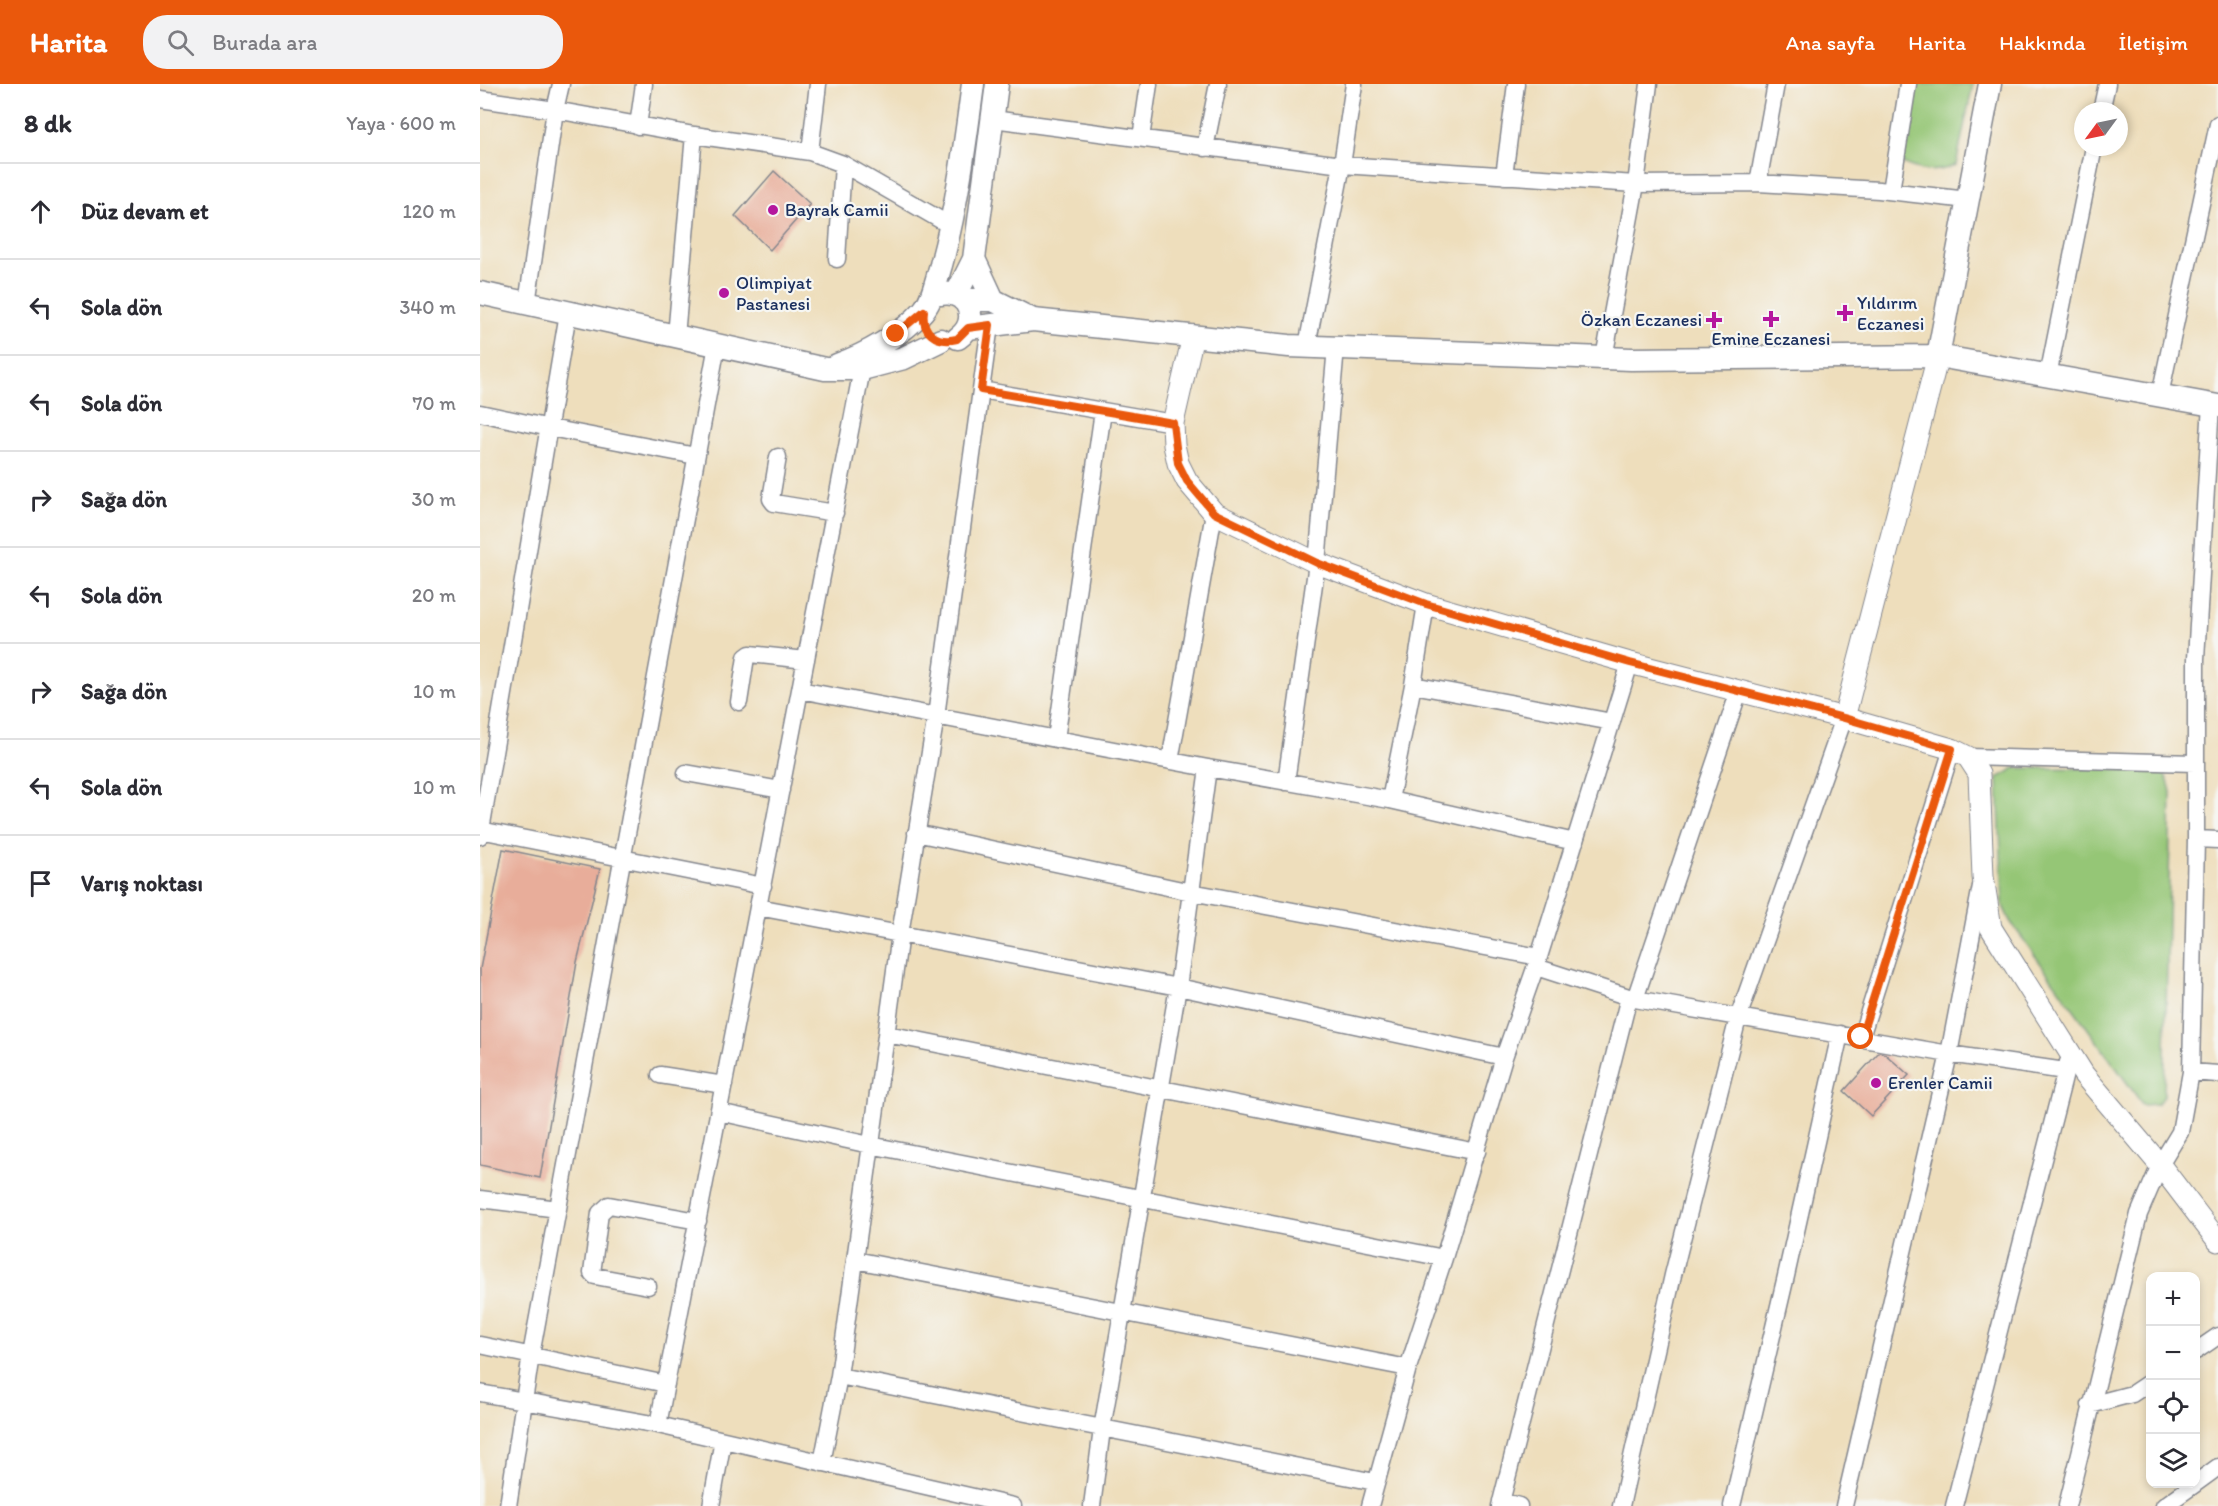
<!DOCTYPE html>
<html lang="tr">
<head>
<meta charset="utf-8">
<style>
  :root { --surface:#fff; --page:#f2f2f3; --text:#2b2b33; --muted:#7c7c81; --line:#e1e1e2; --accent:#ea580c }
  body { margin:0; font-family:Itim,sans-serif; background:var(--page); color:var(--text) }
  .controls { position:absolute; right:18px; bottom:18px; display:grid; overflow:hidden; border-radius:12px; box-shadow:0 3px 9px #0003 }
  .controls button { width:54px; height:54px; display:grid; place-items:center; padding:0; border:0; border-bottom:2px solid var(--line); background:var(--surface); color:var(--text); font:30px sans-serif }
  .compass { position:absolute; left:1594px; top:18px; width:54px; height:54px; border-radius:50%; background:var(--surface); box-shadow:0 3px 9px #0003; rotate:237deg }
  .stop { position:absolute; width:18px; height:18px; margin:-14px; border:4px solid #ea580c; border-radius:50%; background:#fff }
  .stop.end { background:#ea580c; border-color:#fff; box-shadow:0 2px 6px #0008 }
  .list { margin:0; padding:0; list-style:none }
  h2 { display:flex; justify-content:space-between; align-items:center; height:78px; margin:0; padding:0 24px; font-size:26px }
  h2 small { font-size:20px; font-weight:400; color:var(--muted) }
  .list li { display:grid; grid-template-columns:39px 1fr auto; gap:18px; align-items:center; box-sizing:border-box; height:96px; padding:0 24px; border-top:2px solid var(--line) }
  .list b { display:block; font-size:22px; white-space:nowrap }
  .list em { font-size:20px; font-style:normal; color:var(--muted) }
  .icon { flex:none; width:33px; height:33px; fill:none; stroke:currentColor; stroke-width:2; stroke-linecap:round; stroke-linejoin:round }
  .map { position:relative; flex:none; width:1738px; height:1422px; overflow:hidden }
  header { display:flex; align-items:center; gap:36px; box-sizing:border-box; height:84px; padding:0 30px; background:var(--accent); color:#fff }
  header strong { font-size:28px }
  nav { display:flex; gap:33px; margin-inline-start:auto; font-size:21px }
  .search { width:420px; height:54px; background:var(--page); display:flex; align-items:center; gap:15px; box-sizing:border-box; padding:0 21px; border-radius:24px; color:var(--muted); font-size:22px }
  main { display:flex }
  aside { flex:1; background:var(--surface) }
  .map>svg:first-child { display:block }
  .green { fill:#95c676; stroke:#587a6a; stroke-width:1.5 }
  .building { fill:#e8ad9a }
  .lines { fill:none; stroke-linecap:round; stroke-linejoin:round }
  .minor-casing { stroke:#84868d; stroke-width:19 }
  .tertiary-casing { stroke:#84868d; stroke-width:23 }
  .secondary-casing { stroke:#84868d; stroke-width:25 }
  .minor { stroke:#fff; stroke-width:16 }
  .tertiary { stroke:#fff; stroke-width:21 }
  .secondary { stroke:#fff; stroke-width:22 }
  .route { stroke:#ea580c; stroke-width:8 }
  .poi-dot { fill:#b5179e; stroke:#f6f6f2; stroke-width:2 }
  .labels { text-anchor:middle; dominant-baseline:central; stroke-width:4.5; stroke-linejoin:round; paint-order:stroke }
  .poi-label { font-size:18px; fill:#1b2f5e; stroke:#f6f6f2; text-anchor:start }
</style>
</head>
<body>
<header>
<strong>Harita</strong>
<div class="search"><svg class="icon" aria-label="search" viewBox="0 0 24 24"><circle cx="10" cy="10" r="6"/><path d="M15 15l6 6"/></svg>Burada ara</div>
<nav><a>Ana sayfa</a><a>Harita</a><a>Hakkında</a><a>İletişim</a></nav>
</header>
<main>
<aside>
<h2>8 dk<small>Yaya · 600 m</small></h2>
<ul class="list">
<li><svg class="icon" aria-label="ahead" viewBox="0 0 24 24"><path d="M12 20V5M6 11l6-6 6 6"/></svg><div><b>Düz devam et</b></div><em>120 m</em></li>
<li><svg class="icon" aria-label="left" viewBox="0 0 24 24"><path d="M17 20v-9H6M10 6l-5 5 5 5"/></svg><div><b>Sola dön</b></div><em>340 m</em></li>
<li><svg class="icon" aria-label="left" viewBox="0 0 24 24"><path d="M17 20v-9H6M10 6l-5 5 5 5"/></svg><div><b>Sola dön</b></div><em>70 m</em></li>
<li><svg class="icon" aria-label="right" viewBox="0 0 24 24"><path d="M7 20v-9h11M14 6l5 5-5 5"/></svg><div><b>Sağa dön</b></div><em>30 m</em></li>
<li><svg class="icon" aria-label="left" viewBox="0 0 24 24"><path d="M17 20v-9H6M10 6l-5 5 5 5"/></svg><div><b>Sola dön</b></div><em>20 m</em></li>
<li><svg class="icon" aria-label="right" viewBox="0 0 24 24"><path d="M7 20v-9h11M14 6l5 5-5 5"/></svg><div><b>Sağa dön</b></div><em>10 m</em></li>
<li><svg class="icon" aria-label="left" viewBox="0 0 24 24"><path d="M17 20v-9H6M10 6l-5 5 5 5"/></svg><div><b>Sola dön</b></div><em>10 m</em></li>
<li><svg class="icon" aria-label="arrive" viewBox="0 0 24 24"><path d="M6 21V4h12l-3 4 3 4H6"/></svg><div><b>Varış noktası</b></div></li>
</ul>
</aside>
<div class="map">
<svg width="1738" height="1422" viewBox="0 0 1738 1422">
  <rect width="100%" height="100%" fill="#f6f6f2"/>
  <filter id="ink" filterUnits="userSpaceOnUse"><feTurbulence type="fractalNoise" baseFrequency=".0167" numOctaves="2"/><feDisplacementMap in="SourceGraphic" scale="12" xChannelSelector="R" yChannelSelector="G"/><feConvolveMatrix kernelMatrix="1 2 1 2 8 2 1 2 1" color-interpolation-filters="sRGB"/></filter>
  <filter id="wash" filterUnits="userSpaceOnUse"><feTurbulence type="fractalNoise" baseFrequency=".008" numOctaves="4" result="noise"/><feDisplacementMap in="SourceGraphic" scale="24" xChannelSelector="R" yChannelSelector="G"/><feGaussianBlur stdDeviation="1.35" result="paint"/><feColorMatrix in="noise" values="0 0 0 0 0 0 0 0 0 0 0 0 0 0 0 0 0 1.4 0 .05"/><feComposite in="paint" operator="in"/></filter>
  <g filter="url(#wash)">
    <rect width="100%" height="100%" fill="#eedebc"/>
    <path class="green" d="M1433,0h60l-17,81c-21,9 -37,7 -57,-4z
      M1535,684l139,1c13,4 14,10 17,23l-7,304 -7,8 -14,1 -133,-184 -7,-15 -5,-128z"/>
    <g id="blocks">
      <path class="building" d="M294,87l36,33 -40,46 -35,-34z
        M23,765l97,20 -23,93 -37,216 -60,-13v-196z
        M1399,968l6,2 24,21 -38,41 -27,-25z"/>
    </g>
  </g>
  <g filter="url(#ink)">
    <use href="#blocks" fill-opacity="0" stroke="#84868d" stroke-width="1.5"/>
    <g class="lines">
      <g class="minor-casing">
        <path id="minor" d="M0,15l75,11 139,25 116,17 33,12 108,62
          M1621,27l6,-27
          M513,35l349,46 294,19 122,-1 121,7 89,10
          M158,42l6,-42
          M661,54l8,-54
          M725,64l13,-64
          M330,68l8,-68
          M1024,92l12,-92
          M1278,99l18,-99
          M1411,107l17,-107
          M357,175l6,-95
          M47,220l28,-194 6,-26
          M196,252l18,-201
          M827,262l35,-181 12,-81
          M1124,274l32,-174 13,-100
          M1568,292l46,-229
          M501,306l192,33
          M1680,311l58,-271
          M0,329l70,15 146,28
          M298,373l-7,42 3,4 61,10
          M933,601l199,37
          M320,606l408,78 182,32 185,42
          M259,618l7,-45 4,-3 56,6
          M576,655l47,-328
          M1488,673l227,6
          M690,677l44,-248
          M206,689l95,17
          M806,698l31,-219 19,-216
          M910,716l23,-115 13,-81
          M0,746l283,56
          M436,749l275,59 348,65
          M0,752l88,-523
          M1716,755l22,1
          M278,823l420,80 326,70
          M1056,883l99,32 314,55 116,17
          M1155,915l104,-308
          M407,950l590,118
          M1381,953l91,-288
          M1711,988l27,2
          M180,991l64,10
          M239,1028l151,33 574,113
          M0,1115l78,10
          M375,1176l553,108
          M168,1202l-53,-10 -3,-3 8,-60 9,-8 89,16
          M0,1261l186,39
          M1716,1267l22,-15
          M359,1292l536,106
          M0,1309l178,32 355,81
          M1610,1321l42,-11 18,-12
          M178,1341l204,-1056 -5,-8
          M342,1379l17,-87 61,-442 36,-218 54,-391
          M1716,1399l22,-16
          M1021,1417l18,5
          M28,1422l23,-151 186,-1010
          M231,1422l12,-66
          M612,1422l10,-77 76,-442 30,-219
          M890,1422l38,-138 36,-110 60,-201 35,-100 91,-294
          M1020,1422l129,-509
          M1141,1422l52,-231 65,-257 106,-300
          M1252,1422l54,-230 54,-242
          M1364,1422l105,-452 32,-168
          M1474,1422l114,-444
          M1587,1422l72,-292 21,-49 20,-33 11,-60 5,-233v-180l15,-255
          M1684,1422l31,-22"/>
      </g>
      <g class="tertiary-casing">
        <path id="tertiary" d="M713,252l-20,87 1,22 4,18 9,18 27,32 103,50 109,41 204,59 214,55 108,31 16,8 11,17 4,103 8,51 93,147 76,90 58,76
          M1364,634l94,-362"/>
      </g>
      <g class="secondary-casing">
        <path id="secondary" d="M494,175l19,41
          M0,209l345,76h37l42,-11 37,-18
          M461,210c28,-5 40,28 17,44
          M476,211l18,-36 23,-175
          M483,216h30l40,20
          M488,244l65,-8 256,26 342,13 307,-3 280,50
          M1458,272l52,-272
          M357,281c28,-10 66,-31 86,-54 10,-12 13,-30 18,-46 16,-59 24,-120 32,-181"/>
      </g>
      <use href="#minor" class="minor"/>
      <use href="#tertiary" class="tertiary"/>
      <use href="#secondary" class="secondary"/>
    </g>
  </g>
  <g class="lines" filter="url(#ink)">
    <path class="route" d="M416,250l28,-23c-3,21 12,33 33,28l11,-11 22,-3 -9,65 192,33 5,40 9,18 27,32 103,50 109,41 204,59 214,55 108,31 -91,288"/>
  </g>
  <g class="poi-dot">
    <circle cx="293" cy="126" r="6"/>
    <circle cx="244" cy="209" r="6"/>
    <path d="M1362 220h6v6h6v6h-6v6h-6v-6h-6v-6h6z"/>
    <path d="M1288 226h6v6h6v6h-6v6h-6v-6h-6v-6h6z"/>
    <path d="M1231 227h6v6h6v6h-6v6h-6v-6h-6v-6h6z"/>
    <circle cx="1396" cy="999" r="6"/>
  </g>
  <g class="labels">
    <g class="poi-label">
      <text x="305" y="126">Bayrak Camii</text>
      <text x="256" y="199">Olimpiyat<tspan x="256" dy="21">Pastanesi</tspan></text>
      <text x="1377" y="219">Yıldırım<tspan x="1377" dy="21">Eczanesi</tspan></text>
      <text x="1222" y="236" text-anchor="end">Özkan Eczanesi</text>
      <text x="1291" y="255" text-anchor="middle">Emine Eczanesi</text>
      <text x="1408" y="999">Erenler Camii</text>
    </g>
  </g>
</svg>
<div class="controls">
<button>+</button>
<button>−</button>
<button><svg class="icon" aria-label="locate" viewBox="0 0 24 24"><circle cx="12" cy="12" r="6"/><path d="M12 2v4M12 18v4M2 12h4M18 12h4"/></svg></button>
<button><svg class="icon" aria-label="layers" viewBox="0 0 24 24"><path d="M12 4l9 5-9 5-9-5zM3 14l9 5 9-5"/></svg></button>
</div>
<svg class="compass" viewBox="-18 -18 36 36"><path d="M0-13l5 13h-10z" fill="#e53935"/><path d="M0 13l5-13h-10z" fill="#7c7c81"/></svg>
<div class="stop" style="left:1381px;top:953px"></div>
<div class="stop end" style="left:416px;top:250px"></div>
</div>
</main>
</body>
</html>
